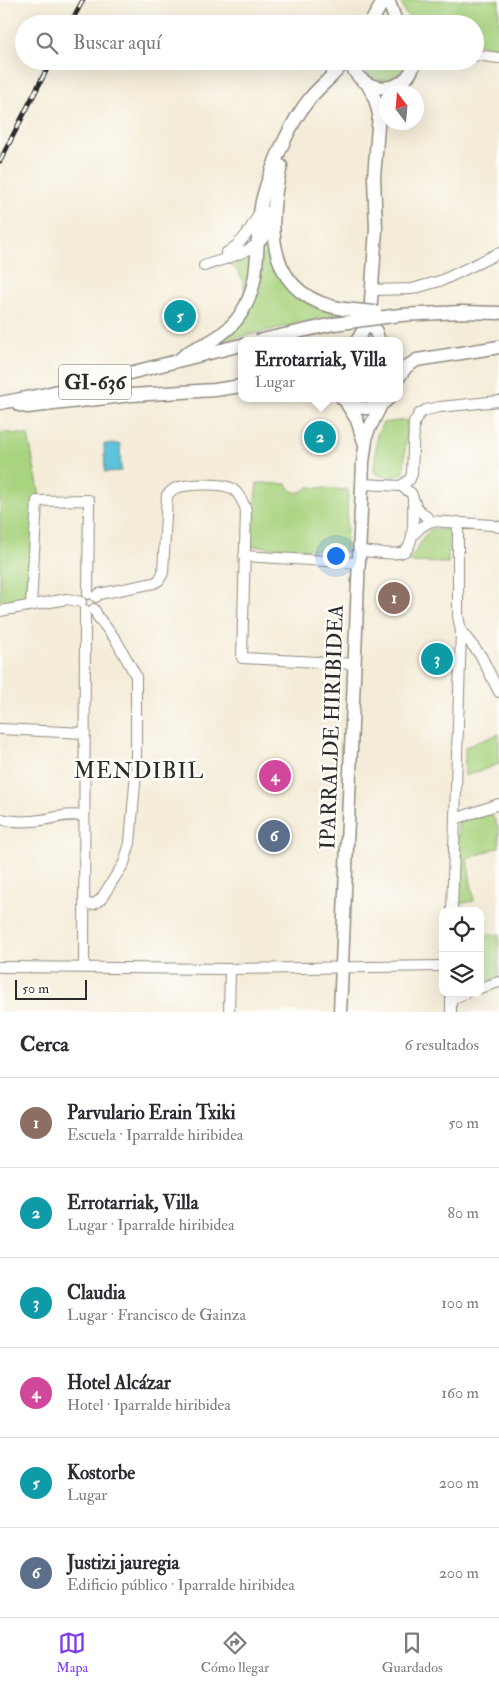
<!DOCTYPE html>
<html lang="es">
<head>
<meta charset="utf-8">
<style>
  :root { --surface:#fff; --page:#f2f2f3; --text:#2b2b33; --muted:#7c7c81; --line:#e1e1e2; --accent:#7c3aed }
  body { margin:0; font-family:"IM FELL Double Pica",serif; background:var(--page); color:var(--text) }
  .controls { position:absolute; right:15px; bottom:15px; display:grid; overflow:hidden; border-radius:10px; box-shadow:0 5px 20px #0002 }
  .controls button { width:45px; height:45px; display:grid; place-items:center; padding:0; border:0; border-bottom:1px solid var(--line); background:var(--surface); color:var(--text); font:25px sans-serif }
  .compass { position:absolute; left:379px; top:85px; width:45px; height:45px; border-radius:50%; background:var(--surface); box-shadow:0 5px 20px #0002; rotate:344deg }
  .scale { position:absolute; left:15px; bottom:12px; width:72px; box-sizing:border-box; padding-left:5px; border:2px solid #2b2b2b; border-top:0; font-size:14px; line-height:18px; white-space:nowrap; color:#2b2b2b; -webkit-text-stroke:4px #fdfcf7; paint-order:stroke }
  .you { position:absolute; left:335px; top:555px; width:18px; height:18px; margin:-12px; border:4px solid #fff; border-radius:50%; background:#1a73e8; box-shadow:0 0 0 8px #1a73e833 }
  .badge { display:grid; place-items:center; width:32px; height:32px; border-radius:50%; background:var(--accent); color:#fff; font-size:16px; font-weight:700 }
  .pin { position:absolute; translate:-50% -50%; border:2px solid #fff; box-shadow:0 1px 5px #0006 }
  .popup { position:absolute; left:238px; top:337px; width:165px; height:65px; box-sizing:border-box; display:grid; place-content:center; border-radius:10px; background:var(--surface); filter:drop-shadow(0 1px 4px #0005); font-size:16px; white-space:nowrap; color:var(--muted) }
  .popup b { font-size:19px; color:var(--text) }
  .popup::after { content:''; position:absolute; left:50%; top:100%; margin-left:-10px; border:10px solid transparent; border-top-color:var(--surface) }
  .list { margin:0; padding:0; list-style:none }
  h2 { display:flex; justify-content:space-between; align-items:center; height:65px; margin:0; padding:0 20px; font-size:21px }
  h2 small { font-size:16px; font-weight:400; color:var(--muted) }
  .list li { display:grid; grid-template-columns:32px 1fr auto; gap:15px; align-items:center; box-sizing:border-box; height:90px; padding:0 20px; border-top:1px solid var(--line) }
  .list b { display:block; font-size:19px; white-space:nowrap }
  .list p { margin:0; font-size:16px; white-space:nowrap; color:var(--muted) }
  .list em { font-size:16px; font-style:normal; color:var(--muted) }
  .icon { flex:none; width:28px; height:28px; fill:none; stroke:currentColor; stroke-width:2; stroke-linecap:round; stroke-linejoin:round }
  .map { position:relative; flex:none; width:499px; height:1012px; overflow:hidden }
  .search { position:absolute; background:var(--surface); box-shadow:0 5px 20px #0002; left:15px; right:15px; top:15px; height:55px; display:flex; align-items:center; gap:12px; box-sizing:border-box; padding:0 18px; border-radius:28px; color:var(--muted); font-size:19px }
  .sheet { height:605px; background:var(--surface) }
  nav { display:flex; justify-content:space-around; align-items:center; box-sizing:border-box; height:70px; border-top:1px solid var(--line); background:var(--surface); font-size:14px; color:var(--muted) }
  nav a { display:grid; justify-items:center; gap:2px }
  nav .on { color:var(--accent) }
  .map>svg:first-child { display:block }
  .green { fill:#a8d37f; stroke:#6a7f55 }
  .water { fill:#5dc2da; stroke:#447682 }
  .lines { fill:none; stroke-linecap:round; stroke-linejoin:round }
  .minor-casing { stroke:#908c82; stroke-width:12 }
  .major-casing { stroke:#908c82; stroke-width:15 }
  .minor { stroke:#fff; stroke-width:10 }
  .major { stroke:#fff; stroke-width:12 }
  .rail-casing { stroke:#2b2b2b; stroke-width:5 }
  .rail { stroke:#fdfcf7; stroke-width:3; stroke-dasharray:9; stroke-linecap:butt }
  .major-bridge-casing { stroke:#908c82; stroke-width:15; stroke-linecap:butt }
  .major-bridge { stroke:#fff; stroke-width:12 }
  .labels { text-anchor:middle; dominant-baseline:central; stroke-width:5; stroke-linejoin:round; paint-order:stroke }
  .shield { fill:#fdfcf7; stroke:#6a6a68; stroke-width:1 }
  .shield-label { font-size:20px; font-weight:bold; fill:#2b2b2b }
  .street-label { font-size:21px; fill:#2b2b2b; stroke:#fdfcf7 }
  .neighbourhood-label { font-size:22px; letter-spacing:1px; fill:#2b2b2b; stroke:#fdfcf7 }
</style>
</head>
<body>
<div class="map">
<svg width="499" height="1012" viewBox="0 0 499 1012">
  <rect width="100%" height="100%" fill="#fdfcf7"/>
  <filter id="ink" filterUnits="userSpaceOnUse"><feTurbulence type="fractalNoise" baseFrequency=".02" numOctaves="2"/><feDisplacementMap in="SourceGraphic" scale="10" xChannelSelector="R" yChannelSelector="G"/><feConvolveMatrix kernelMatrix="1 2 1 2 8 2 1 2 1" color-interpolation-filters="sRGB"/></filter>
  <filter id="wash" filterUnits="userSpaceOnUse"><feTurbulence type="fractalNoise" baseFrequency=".0096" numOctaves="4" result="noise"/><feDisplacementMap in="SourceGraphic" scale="20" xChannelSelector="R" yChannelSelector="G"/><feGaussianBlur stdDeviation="1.12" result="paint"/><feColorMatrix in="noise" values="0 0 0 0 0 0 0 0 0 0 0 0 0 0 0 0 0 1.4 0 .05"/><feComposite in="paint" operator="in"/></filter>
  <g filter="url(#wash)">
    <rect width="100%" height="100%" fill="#f4ecd8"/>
    <path class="green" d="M400,0h99v47l-24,-3v-20h-60l-10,-11z
      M359,61h48c-8,26 -39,24 -48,0z
      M269,233c0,7 -1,14 1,20 4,19 18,38 35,49 10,7 24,10 36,12l-123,28 18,-16 25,-81z
      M254,250l-9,50c0,-18 -3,-28 -18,-38z
      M407,420l-3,53c-8,5 -22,6 -30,-1l3,-38 6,-11z
      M0,432l28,3 12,61 -11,103 -29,5z
      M257,483l30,1c6,11 13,10 22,3l39,3 -2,62 -95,-6z
      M432,529l18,1 -2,33 -41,-1c14,-13 11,-23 25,-33z
      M499,734v30l-34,12v-29z
      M484,814l8,1 7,14v18l-32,12 7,42 -18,3 2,-82z
      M499,934v43l-19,7v-48z"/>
    <path class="water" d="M104,444h16l1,27 -16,1z"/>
  </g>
  <g filter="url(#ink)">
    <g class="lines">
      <g class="minor-casing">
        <path id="minor" d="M475,55l24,3
          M226,253c16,-9 25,-24 33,-40
          M204,266c16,-6 54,-15 61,-31 4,-7 3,-16 3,-23
          M372,290l40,-1 31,-9 56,-27
          M362,484l39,2 10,7 6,15 14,13
          M401,486l9,-7 2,-5 2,-51 5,-9 7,-4 14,-3 59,-6
          M431,521l61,4 7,2
          M458,522v94l3,15 20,25 18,36
          M412,536l9,-9 10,-6
          M359,551c11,0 35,5 44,1 13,-5 10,-42 10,-54
          M244,556l115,7
          M96,597l3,-3 55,-11 5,-3 4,-7 4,-78c3,-2 5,-6 9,-7 11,-4 49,-6 58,2 6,5 9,12 12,20l-4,148 113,6
          M31,605l6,-104 52,-1 -1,94
          M0,611l67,-12 14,3
          M0,729l85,4
          M0,819c10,2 21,3 32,2 20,-1 31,-8 52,-5
          M455,819l44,-15
          M84,905l10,-1 7,-5 23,-36 6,-20 6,-71v-96l-20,-36 -18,-23 -4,-8
          M452,911l9,-280
          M0,967l230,2 213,-3
          M84,967l1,-357
          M480,988l19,-6
          M451,993v19
          M451,999l15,-6
          M229,1012l1,-43"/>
      </g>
      <g class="major-casing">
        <path id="major" d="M388,0l9,24
          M370,24l14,-24
          M350,61c10,35 57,36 65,0
          M281,166c-15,62 -15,131 63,143
          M370,315l9,26
          M400,315l61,-3 38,1
          M357,341l10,-17 3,-9 6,-86 -2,-52 5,-63 -4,-15 -7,-14
          M179,360c12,-12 19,-12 32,-19 12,-7 24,-17 31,-29 22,-35 11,-77 21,-115 9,-32 27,-75 48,-100 11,-13 24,-22 34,-36
          M399,377l7,-10 11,-7 82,-13
          M342,398c14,13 34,14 47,0
          M0,403l42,-8 199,-50
          M347,404l10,16 7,22
          M19,405l8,2 105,-12 83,-5 26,-4
          M340,1012l23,-550 4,-29 14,-28"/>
      </g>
      <use href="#minor" class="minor"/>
      <use href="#major" class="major"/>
      <g class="rail-casing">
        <path id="rail" d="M70,24l13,-24
          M0,161l51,-100"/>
      </g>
      <use href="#rail" class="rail"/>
      <g class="major-bridge-casing">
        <path id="major-bridge" d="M344,309l31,3
          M257,341l77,-17 66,-9"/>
      </g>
      <use href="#major-bridge" class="major-bridge"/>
    </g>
  </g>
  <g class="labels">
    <rect class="shield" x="59" y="364.5" width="72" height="35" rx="4"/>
    <g class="shield-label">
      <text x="95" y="382">GI-636</text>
    </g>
    <g class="street-label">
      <text transform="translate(332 727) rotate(-88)">IPARRALDE HIRIBIDEA</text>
    </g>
    <g class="neighbourhood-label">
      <text x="139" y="771">MENDIBIL</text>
    </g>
  </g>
</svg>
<div class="controls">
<button><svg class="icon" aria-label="locate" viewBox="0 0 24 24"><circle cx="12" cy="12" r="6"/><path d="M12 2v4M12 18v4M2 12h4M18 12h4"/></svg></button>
<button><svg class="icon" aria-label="layers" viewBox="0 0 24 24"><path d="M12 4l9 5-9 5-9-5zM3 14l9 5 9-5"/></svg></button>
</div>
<svg class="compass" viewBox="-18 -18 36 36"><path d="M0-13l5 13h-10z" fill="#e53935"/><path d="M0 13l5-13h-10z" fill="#7c7c81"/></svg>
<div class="scale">50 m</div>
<div class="you"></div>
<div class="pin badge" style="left:394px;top:598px;background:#8d6e63">1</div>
<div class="pin badge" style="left:320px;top:437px;background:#0f9aa8">2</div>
<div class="popup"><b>Errotarriak, Villa</b>Lugar</div>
<div class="pin badge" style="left:437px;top:659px;background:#0f9aa8">3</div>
<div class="pin badge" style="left:275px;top:776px;background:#d1479c">4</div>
<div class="pin badge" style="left:180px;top:316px;background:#0f9aa8">5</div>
<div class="pin badge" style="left:274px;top:836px;background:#5c6f8a">6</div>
<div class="search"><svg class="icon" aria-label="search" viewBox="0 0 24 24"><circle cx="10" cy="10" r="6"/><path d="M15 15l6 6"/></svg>Buscar aquí</div>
</div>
<section class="sheet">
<h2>Cerca<small>6 resultados</small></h2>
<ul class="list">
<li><span class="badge" style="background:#8d6e63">1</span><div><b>Parvulario Erain Txiki</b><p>Escuela · Iparralde hiribidea</p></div><em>50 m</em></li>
<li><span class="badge" style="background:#0f9aa8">2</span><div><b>Errotarriak, Villa</b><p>Lugar · Iparralde hiribidea</p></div><em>80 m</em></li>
<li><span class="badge" style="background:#0f9aa8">3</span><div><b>Claudia</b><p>Lugar · Francisco de Gainza</p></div><em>100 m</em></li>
<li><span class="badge" style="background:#d1479c">4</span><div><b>Hotel Alcázar</b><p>Hotel · Iparralde hiribidea</p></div><em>160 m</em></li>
<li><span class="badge" style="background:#0f9aa8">5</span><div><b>Kostorbe</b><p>Lugar</p></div><em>200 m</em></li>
<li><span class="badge" style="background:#5c6f8a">6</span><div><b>Justizi jauregia</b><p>Edificio público · Iparralde hiribidea</p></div><em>200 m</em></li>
</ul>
</section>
<nav>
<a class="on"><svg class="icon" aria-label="map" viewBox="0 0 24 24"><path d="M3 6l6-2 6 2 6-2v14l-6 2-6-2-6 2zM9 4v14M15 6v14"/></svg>Mapa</a>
<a><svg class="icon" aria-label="directions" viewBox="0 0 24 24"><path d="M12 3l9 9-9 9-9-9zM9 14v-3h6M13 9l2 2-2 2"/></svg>Cómo llegar</a>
<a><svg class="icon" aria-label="saved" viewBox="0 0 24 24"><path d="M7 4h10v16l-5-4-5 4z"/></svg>Guardados</a>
</nav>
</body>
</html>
